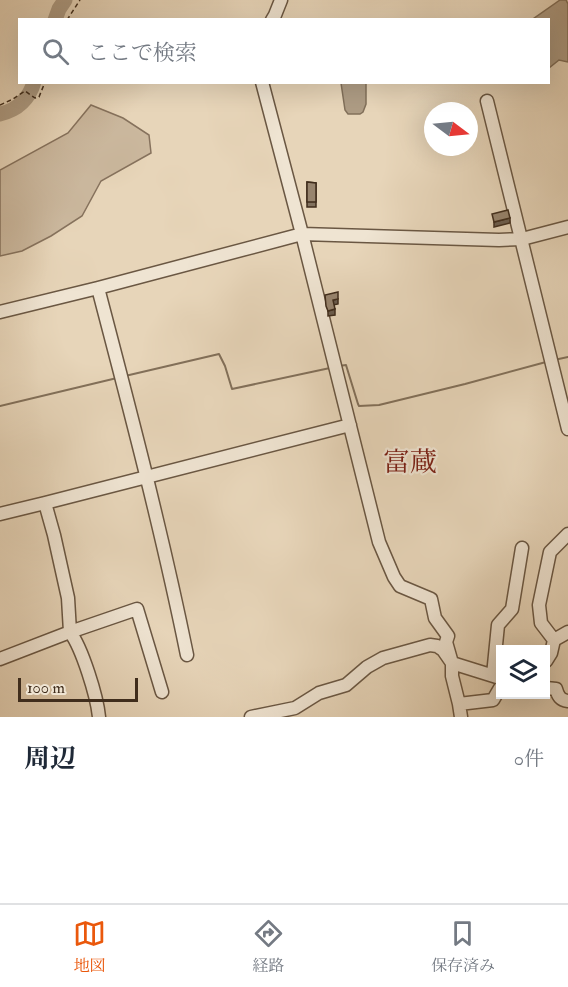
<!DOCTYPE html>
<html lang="ja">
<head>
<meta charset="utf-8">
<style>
  :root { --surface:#fff; --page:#f2f2f3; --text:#1f2937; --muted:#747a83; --line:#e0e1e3; --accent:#ea580c }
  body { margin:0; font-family:"IM FELL Double Pica","Noto Serif JP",serif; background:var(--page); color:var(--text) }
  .controls { position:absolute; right:18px; bottom:18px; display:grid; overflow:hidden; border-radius:0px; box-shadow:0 6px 24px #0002 }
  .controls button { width:54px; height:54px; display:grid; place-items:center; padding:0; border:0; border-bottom:2px solid var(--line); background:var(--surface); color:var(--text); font:30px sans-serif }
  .compass { position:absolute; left:424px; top:102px; width:54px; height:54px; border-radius:50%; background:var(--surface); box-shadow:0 6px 24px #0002; rotate:106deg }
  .scale { position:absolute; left:18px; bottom:15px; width:120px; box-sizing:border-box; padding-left:6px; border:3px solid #402d1c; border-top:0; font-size:16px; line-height:21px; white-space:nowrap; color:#402d1c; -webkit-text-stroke:4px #efe4d2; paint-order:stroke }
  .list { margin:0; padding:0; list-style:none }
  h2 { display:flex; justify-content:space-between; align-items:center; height:78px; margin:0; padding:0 24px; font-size:26px }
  h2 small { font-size:20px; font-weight:400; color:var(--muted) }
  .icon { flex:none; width:33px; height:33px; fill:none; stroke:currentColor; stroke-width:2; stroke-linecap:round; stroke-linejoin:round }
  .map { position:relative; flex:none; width:568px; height:717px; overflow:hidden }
  .search { position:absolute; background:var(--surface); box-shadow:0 6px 24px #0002; left:18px; right:18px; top:18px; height:66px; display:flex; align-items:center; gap:15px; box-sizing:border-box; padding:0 21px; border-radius:0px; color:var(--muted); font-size:22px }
  .sheet { height:186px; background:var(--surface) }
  nav { display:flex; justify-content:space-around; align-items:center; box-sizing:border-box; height:84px; border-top:2px solid var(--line); background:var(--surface); font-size:16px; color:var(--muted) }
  nav a { display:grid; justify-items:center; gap:3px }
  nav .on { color:var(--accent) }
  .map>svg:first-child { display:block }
  .green { fill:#cbb89e; stroke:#86725d; stroke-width:1.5 }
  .water { fill:#ae9c84; stroke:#82705a; stroke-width:1.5 }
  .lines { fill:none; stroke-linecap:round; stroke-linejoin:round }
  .stream { stroke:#82705a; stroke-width:2 }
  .river { stroke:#ae9c84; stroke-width:15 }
  .minor-casing { stroke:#6a5743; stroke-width:15 }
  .path { stroke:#402d1c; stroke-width:1.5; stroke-dasharray:4.5 3; stroke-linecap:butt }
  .minor { stroke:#efe4d2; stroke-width:12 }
  .wall { fill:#82725f; stroke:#402d1c; stroke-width:1.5 }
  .shaded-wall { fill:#6a5c4d; stroke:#402d1c; stroke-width:1.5 }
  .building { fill:#97846e; stroke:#402d1c; stroke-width:1.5 }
  .labels { text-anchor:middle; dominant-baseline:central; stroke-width:4.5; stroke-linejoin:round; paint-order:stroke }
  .neighbourhood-label { font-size:27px; fill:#7a1f14; stroke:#efe4d2 }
</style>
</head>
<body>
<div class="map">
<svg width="568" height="717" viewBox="0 0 568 717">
  <rect width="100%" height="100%" fill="#e7d5b9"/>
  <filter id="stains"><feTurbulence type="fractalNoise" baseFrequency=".00333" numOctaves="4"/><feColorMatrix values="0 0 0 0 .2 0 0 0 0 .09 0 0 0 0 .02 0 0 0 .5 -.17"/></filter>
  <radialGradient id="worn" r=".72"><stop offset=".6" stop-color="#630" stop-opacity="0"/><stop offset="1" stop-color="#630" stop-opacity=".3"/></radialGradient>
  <path class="green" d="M91,105l32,13 26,17 2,18 -50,28 -19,35 -31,20 -29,15 -22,5v-86l68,-37z"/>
  <path class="water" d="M560,0h6l2,4v58l-9,-2 -10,8 -1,-48 -15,-1z
    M341,83h25v21l-3,8 -3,2h-12l-3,-4z"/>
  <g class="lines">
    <path class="stream" d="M554,360l14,-3
      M339,366l7,-1 12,39 1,2 20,-1 86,-21 81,-22
      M125,376l94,-22 6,12 7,23 98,-21
      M0,406l117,-28"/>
    <path class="river" d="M55,20l4,-11 6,-9
      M0,114c17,-4 29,-15 34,-32"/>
    <g class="minor-casing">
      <path id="minor" d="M272,20l3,-5 6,-15
        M262,82l40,152 77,308 15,35 6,9 31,13 4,19 13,18 -2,6 6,21v13l7,28 2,13
        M487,101l81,328
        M98,288c32,122 64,244 89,367
        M0,312l98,-24 204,-54 197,6 23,-1 46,-12
        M0,514l45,-11 305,-78
        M554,640l-13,-17 -2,-18 11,-53 18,-18
        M0,659l70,-27 -2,-34 -14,-63 -9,-32
        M546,661l5,-8 3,-13 14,-8
        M493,675l5,-50 14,-16 10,-61
        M546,688l10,1c2,7 4,11 12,12
        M459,704l34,-4 7,-12
        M99,717c-2,-21 -17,-69 -29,-85l67,-23 25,83
        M251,717l44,-9 24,-15 27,-8 21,-18 16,-9 47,-13 7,1 6,4 9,13 48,15"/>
    </g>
    <path class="path" d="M67,20l13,-20
      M0,105l13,-6 12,-8 10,7 4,-1 6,-15"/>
    <use href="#minor" class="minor"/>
  </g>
  <path class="wall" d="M307,182l9,1v24h-9z"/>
  <path class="shaded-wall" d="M510,218v5l-16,4v-5z
    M338,299v5l-5,1v-5z
    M335,309v6l-7,1v-5z"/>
  <path class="building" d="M307,182l9,1v19h-9z
    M508,210l2,8 -16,4 -2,-8z
    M338,292v7l-5,1 2,9 -7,2 -2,-5 -1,-11z"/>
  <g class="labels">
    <g class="neighbourhood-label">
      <text x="410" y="462">富蔵</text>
    </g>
  </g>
  <rect width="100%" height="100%" filter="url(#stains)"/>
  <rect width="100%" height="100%" fill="url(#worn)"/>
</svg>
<div class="controls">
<button><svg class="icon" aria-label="layers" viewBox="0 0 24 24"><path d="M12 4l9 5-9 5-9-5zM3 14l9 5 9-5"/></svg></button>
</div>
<svg class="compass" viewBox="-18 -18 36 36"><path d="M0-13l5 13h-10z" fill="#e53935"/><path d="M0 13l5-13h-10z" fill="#747a83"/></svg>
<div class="scale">100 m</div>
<div class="search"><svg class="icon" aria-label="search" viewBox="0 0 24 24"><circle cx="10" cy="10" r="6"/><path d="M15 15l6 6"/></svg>ここで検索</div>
</div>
<section class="sheet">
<h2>周辺<small>0件</small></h2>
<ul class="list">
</ul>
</section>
<nav>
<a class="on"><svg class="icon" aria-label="map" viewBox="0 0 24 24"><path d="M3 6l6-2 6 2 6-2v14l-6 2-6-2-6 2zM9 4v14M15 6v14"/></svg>地図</a>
<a><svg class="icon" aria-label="directions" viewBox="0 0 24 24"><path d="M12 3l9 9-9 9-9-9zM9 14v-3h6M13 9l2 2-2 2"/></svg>経路</a>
<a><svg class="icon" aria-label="saved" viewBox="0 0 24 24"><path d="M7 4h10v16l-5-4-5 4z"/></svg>保存済み</a>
</nav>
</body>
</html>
